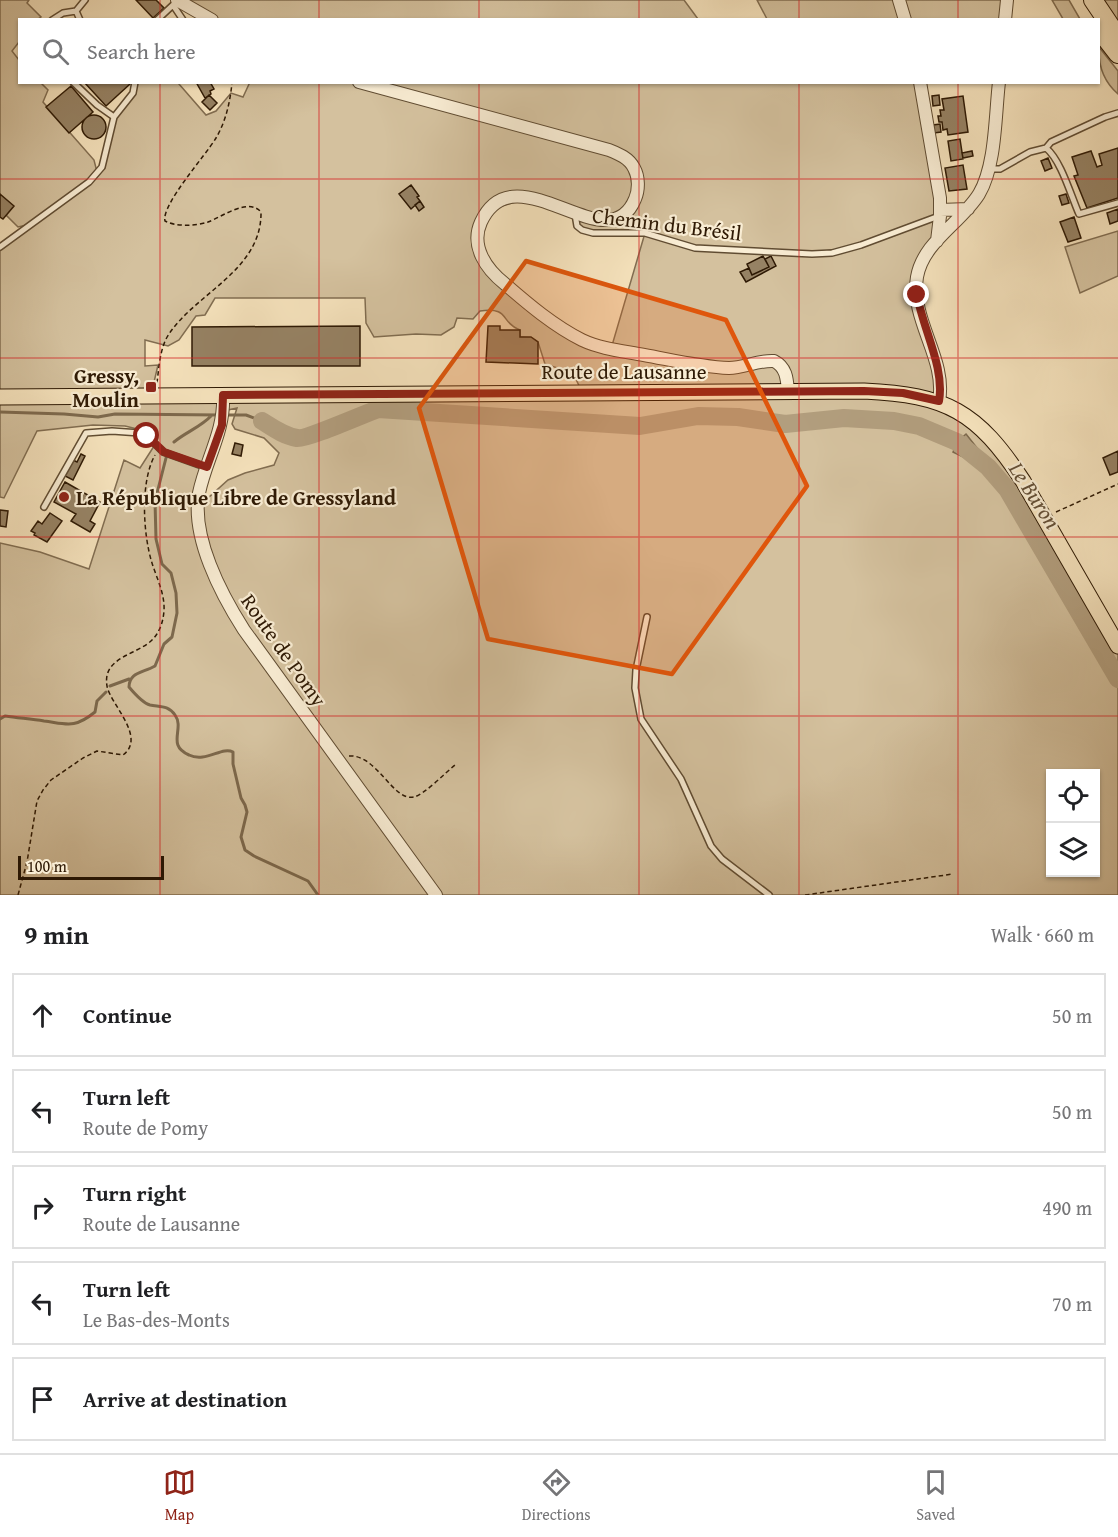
<!DOCTYPE html>
<html lang="en">
<head>
<meta charset="utf-8">
<style>
  :root { --surface:#fff; --page:#f2f2f2; --text:#202124; --muted:#757577; --line:#e0e0e0; --accent:#8f2418 }
  body { margin:0; font-family:"Gentium Book Plus",serif; background:var(--page); color:var(--text) }
  .controls { position:absolute; right:18px; bottom:18px; display:grid; overflow:hidden; border-radius:0px; box-shadow:0 2px 4px #0004 }
  .controls button { width:54px; height:54px; display:grid; place-items:center; padding:0; border:0; border-bottom:2px solid var(--line); background:var(--surface); color:var(--text); font:30px sans-serif }
  .scale { position:absolute; left:18px; bottom:15px; width:146px; box-sizing:border-box; padding-left:6px; border:3px solid #2e1904; border-top:0; font-size:16px; line-height:21px; white-space:nowrap; color:#2e1904; -webkit-text-stroke:4px #f9edd4; paint-order:stroke }
  .stop { position:absolute; width:18px; height:18px; margin:-14px; border:4px solid #8f2418; border-radius:50%; background:#fff }
  .stop.end { background:#8f2418; border-color:#fff; box-shadow:0 2px 6px #0008 }
  .list { margin:0; padding:0; list-style:none }
  h2 { display:flex; justify-content:space-between; align-items:center; height:78px; margin:0; padding:0 24px; font-size:26px }
  h2 small { font-size:20px; font-weight:400; color:var(--muted) }
  .list li { display:grid; grid-template-columns:39px 1fr auto; gap:18px; align-items:center; box-sizing:border-box; height:84px; margin:0 12px 12px; padding:0 12px; border:2px solid var(--line); border-radius:0px }
  .list b { display:block; font-size:22px; white-space:nowrap }
  .list p { margin:0; font-size:20px; white-space:nowrap; color:var(--muted) }
  .list em { font-size:20px; font-style:normal; color:var(--muted) }
  .icon { flex:none; width:33px; height:33px; fill:none; stroke:currentColor; stroke-width:2; stroke-linecap:round; stroke-linejoin:round }
  .map { position:relative; flex:none; width:1118px; height:895px; overflow:hidden }
  .search { position:absolute; background:var(--surface); box-shadow:0 2px 4px #0004; left:18px; right:18px; top:18px; height:66px; display:flex; align-items:center; gap:15px; box-sizing:border-box; padding:0 21px; border-radius:0px; color:var(--muted); font-size:22px }
  .sheet { height:558px; background:var(--surface) }
  nav { display:flex; justify-content:space-around; align-items:center; box-sizing:border-box; height:84px; border-top:2px solid var(--line); background:var(--surface); font-size:16px; color:var(--muted) }
  nav a { display:grid; justify-items:center; gap:3px }
  nav .on { color:var(--accent) }
  .map>svg:first-child { display:block }
  .green { fill:#d4c19e; stroke:#816d51; stroke-width:1.5; fill-rule:evenodd }
  .water { fill:#b29e7e; stroke:#7d694d; stroke-width:1.5 }
  .lines { fill:none; stroke-linecap:round; stroke-linejoin:round }
  .stream { stroke:#7d694d; stroke-width:3 }
  .river { stroke:#b29e7e; stroke-width:18 }
  .building { fill:#968264; stroke:#2e1904; stroke-width:1.5 }
  .service-casing { stroke:#604c32; stroke-width:8 }
  .tertiary-casing { stroke:#604c32; stroke-width:14 }
  .primary-casing { stroke:#2e1904; stroke-width:17 }
  .motorway-casing { stroke:#2e1904; stroke-width:20 }
  .path { stroke:#2e1904; stroke-width:1.5; stroke-dasharray:4.5 3; stroke-linecap:butt }
  .service { stroke:#f9edd4; stroke-width:5 }
  .tertiary { stroke:#f9edd4; stroke-width:12 }
  .primary { stroke:#f6e3bd; stroke-width:15 }
  .motorway { stroke:#f6e3bd; stroke-width:18 }
  .route { stroke:#8f2418; stroke-width:8 }
  .marked { fill:#df560c; fill-opacity:0.2; stroke:#df560c; stroke-width:4.5; stroke-linejoin:round }
  .grid { fill:none; stroke:#d62828; stroke-width:1.5; stroke-opacity:0.55 }
  .poi-dot { fill:#8f2418; stroke:#f9edd4; stroke-width:2 }
  .labels { text-anchor:middle; dominant-baseline:central; stroke-width:4.5; stroke-linejoin:round; paint-order:stroke }
  .street-label { font-size:21px; fill:#2e1904; stroke:#f9edd4 }
  .poi-label { font-size:21px; font-weight:bold; fill:#2e1904; stroke:#f9edd4; text-anchor:end }
  .water-label { font-size:22px; font-style:italic; fill:#634e35; stroke:#f9edd4 }
</style>
</head>
<body>
<div class="map">
<svg width="1118" height="895" viewBox="0 0 1118 895">
  <rect width="100%" height="100%" fill="#f6e3bd"/>
  <filter id="stains"><feTurbulence type="fractalNoise" baseFrequency=".00333" numOctaves="4"/><feColorMatrix values="0 0 0 0 .2 0 0 0 0 .09 0 0 0 0 .02 0 0 0 .5 -.17"/></filter>
  <radialGradient id="worn" r=".72"><stop offset=".6" stop-color="#630" stop-opacity="0"/><stop offset="1" stop-color="#630" stop-opacity=".3"/></radialGradient>
  <path class="green" d="M0,0h29l-2,3 14,14 -3,2 -18,1 -1,22 -7,9 7,9 1,22 21,1 7,7 -5,12 51,58 3,12 5,-5 12,-50 19,-24 2,-10h46l-2,1 27,31 10,-4 15,-18 12,4 7,-15 670,1 20,138 -23,54 24,119 51,44 126,208v249h-1118v-352l40,9 49,17 35,-109 16,8 16,-25 -2,-10 -29,-7 -32,-1 -56,6 -33,67 -4,-1v-250l31,-23 -13,3 -12,-12 -6,-21zM533,197l42,16 2,13 27,8 41,-1 -34,116 -74,-39 -58,-60 9,-40zM215,298h150l1,25 8,14 42,-3 25,1 13,-8 3,-9 16,1 7,-8c31,-4 19,11 40,19v7l11,1 7,4 7,22 28,9 9,19 -431,3 7,-30 -13,1v-26l23,6 11,-6 17,-24 9,-1zM237,408l-5,16 3,5 29,9 15,15 -5,12 -29,8 -17,7 -19,17 -9,-4 23,-82zM1050,774h46v99h-46z
    M177,0h507l14,19 -486,1z
    M757,0h250l-2,20 -238,-1z
    M1052,0h17l11,19h-17z
    M1103,0h15v23z
    M1099,47l19,24v23c-15,-13 -20,-28 -19,-47z
    M1118,231v45l-38,17 -15,-46z"/>
  <path class="water" d="M966,434l15,19 -9,8 -19,-9 4,-10z"/>
  <g class="lines">
    <path class="stream" d="M0,412l64,2 34,3 17,-3 105,1
      M226,415h20l16,6
      M174,442c12,-10 27,-15 38,-27
      M166,458l-11,43 1,38 6,25 9,9 5,20 1,20 -5,24 -8,7 -9,22c-12,7 -26,6 -26,21 5,6 14,16 21,18 10,2 18,0 25,10 10,14 -9,30 14,40 17,8 33,-9 44,-3v12l8,34 4,7 2,7 -6,25 4,13 9,6 54,25 10,14
      M110,686l19,-7
      M0,719l5,-3c14,2 26,3 39,5 23,3 30,8 51,-9l2,-11 9,-9"/>
    <path class="river" d="M262,421c11,7 22,15 35,17 8,2 67,-24 81,-29l262,17 58,-10 40,1 47,7 59,-6 50,3 25,5 38,16 31,25 19,22 111,190"/>
  </g>
  <path class="building" d="M136,0h20l8,8 -11,10z
    M84,82h44l2,2 -24,22z
    M196,82h14l4,7 -4,2 1,3 -6,4z
    M71,86l22,26 -24,21 -23,-26z
    M209,95l8,8 -7,7 -8,-8z
    M939,95l1,10 -7,1 -1,-10z
    M963,96l5,36 -20,3 -1,-6 -4,1 -1,-8h-3l-1,-6h3l-1,-6h4l-2,-11z
    M82 127a12 12 0 1 1 24 0a12 12 0 1 1-24 0Z
    M940,124l1,8 -7,1 -1,-8z
    M960,139l3,20 -12,2 -3,-20z
    M1118,148v50l-31,10 -13,-32 4,-1 -6,-18 19,-6 6,16 5,-2 -3,-11z
    M972,151l1,5 -10,2 -1,-5z
    M1048,158l4,10 -7,3 -4,-10z
    M963,165l4,24 -18,2 -4,-23z
    M411,185l8,11 -2,1 3,4 -9,8 -12,-15z
    M0,194l14,12 -11,13 -3,-2z
    M1066,194l3,9 -7,2 -3,-9z
    M420,201l4,6 -5,4 -4,-6z
    M1118,209v12l-8,3 -3,-11z
    M1074,217l7,21 -13,4 -8,-20z
    M763,256l6,11 -17,8 -5,-11z
    M771,256l5,10 -30,16 -6,-10 9,-4 3,7 17,-8 -4,-8z
    M360,326v40h-168v-39z
    M488,326h12v4h20v7h11l7,5v22l-52,-2z
    M235,443l8,2 -2,11 -9,-2z
    M1118,451v21l-8,3 -7,-17z
    M81,454l4,2 -12,24 -8,-4 8,-16 4,2z
    M65,482l35,20 -10,19 5,3 -5,8 -19,-11 5,-7 -22,-12z
    M0,510l8,1 -2,16 -6,-1z
    M50,513l12,8 -15,21 -13,-7 1,-2 -4,-2 7,-10 4,3z"/>
  <g class="lines">
    <g class="service-casing">
      <path id="service" d="M177,0l-4,5 10,15
        M76,11l9,-11
        M52,20l11,-7 13,-2 4,9
        M157,20l16,-15
        M73,82l24,23 17,12
        M1046,148c15,12 25,48 33,66l39,-11
        M990,169h10l30,-17 16,-4 5,-6 54,-25 13,-4
        M575,214l2,12 5,4 11,3h52l50,15 117,6 20,-1 29,-8 78,-29
        M0,247l89,-65 13,-15 12,-50 19,-24 2,-11
        M44,507l42,-74 26,-2 28,2 7,3 16,16 42,15
        M647,617l-11,53 -1,18 6,31 40,60 30,67 11,13 47,36"/>
    </g>
    <g class="tertiary-casing">
      <path id="tertiary" d="M177,0l35,20
        M899,0l6,20
        M1005,20l2,-20
        M359,82l250,68c10,4 20,8 25,18 5,9 5,22 1,31 -27,66 -120,-51 -154,23 -11,24 5,47 24,62 23,20 49,42 77,56 19,9 41,11 62,15 28,5 56,12 85,13 15,0 29,-8 45,-7 12,6 13,17 14,30
        M920,82l20,116v18l-3,25
        M940,210l28,-1
        M223,395c2,36 -17,64 -24,98 -8,44 22,101 45,137l192,265
        M939,401c8,-42 -29,-81 -22,-124 6,-35 44,-54 62,-83 17,-29 16,-78 20,-112"/>
    </g>
    <g class="primary-casing">
      <path id="primary" d="M0,397l864,-6c83,4 113,20 159,90l95,165"/>
    </g>
    <g class="motorway-casing">
      <path id="motorway" d="M1093,0l25,37
        M1100,31l18,23"/>
    </g>
    <path class="path" d="M157,383c2,-16 3,-36 12,-49 27,-41 93,-64 92,-122 -13,-15 -39,5 -53,10 -13,4 -31,5 -43,-1 -4,-16 41,-66 51,-83 10,-17 14,-36 16,-55
      M1056,512l62,-28
      M349,756c28,-2 44,46 65,41 11,-3 31,-24 41,-32
      M18,895l9,-33 10,-61 6,-11 8,-10 32,-22 14,-7 26,4c24,-18 -13,-51 -16,-69 -5,-29 30,-31 45,-46 8,-8 11,-18 12,-29 1,-17 -7,-32 -12,-48 -9,-29 -12,-81 3,-108
      M805,895l148,-21"/>
    <use href="#service" class="service"/>
    <use href="#tertiary" class="tertiary"/>
    <use href="#primary" class="primary"/>
    <use href="#motorway" class="motorway"/>
  </g>
  <g class="lines">
    <path class="route" d="M147,436l17,16 43,15 15,-42 1,-30 641,-4 39,2 36,8c6,-33 -16,-72 -22,-106"/>
  </g>
  <path class="marked" d="M526,261l200,59 81,166 -135,188 -184,-35 -69,-231z"/>
  <path class="grid" d="M160,0v20M319,0v20M479,0v20M639,0v20M799,0v20M958,0v20M160,82v813M319,82v813M479,82v813M639,82v813M799,82v813M958,82v813M0,179h1118M0,358h1118M0,537h1118M0,716h1118"/>
  <g class="poi-dot">
    <rect x="145" y="381" width="12" height="12" rx="3"/>
    <circle cx="64" cy="497" r="6"/>
  </g>
  <g class="labels">
    <g class="street-label">
      <text transform="translate(667 224) rotate(7)">Chemin du Brésil</text>
      <text x="624" y="371">Route de Lausanne</text>
      <text transform="translate(284 650) rotate(55)">Route de Pomy</text>
    </g>
    <g class="poi-label">
      <text x="139" y="375">Gressy,<tspan x="139" dy="24">Moulin</tspan></text>
      <text x="76" y="497" text-anchor="start">La République Libre de Gressyland</text>
    </g>
    <g class="water-label">
      <text transform="translate(1035 495) rotate(57)">Le Buron</text>
    </g>
  </g>
  <rect width="100%" height="100%" filter="url(#stains)"/>
  <rect width="100%" height="100%" fill="url(#worn)"/>
</svg>
<div class="controls">
<button><svg class="icon" aria-label="locate" viewBox="0 0 24 24"><circle cx="12" cy="12" r="6"/><path d="M12 2v4M12 18v4M2 12h4M18 12h4"/></svg></button>
<button><svg class="icon" aria-label="layers" viewBox="0 0 24 24"><path d="M12 4l9 5-9 5-9-5zM3 14l9 5 9-5"/></svg></button>
</div>
<div class="scale">100 m</div>
<div class="stop" style="left:147px;top:436px"></div>
<div class="stop end" style="left:917px;top:295px"></div>
<div class="search"><svg class="icon" aria-label="search" viewBox="0 0 24 24"><circle cx="10" cy="10" r="6"/><path d="M15 15l6 6"/></svg>Search here</div>
</div>
<section class="sheet">
<h2>9 min<small>Walk · 660 m</small></h2>
<ul class="list">
<li><svg class="icon" aria-label="ahead" viewBox="0 0 24 24"><path d="M12 20V5M6 11l6-6 6 6"/></svg><div><b>Continue</b></div><em>50 m</em></li>
<li><svg class="icon" aria-label="left" viewBox="0 0 24 24"><path d="M17 20v-9H6M10 6l-5 5 5 5"/></svg><div><b>Turn left</b><p>Route de Pomy</p></div><em>50 m</em></li>
<li><svg class="icon" aria-label="right" viewBox="0 0 24 24"><path d="M7 20v-9h11M14 6l5 5-5 5"/></svg><div><b>Turn right</b><p>Route de Lausanne</p></div><em>490 m</em></li>
<li><svg class="icon" aria-label="left" viewBox="0 0 24 24"><path d="M17 20v-9H6M10 6l-5 5 5 5"/></svg><div><b>Turn left</b><p>Le Bas-des-Monts</p></div><em>70 m</em></li>
<li><svg class="icon" aria-label="arrive" viewBox="0 0 24 24"><path d="M6 21V4h12l-3 4 3 4H6"/></svg><div><b>Arrive at destination</b></div></li>
</ul>
</section>
<nav>
<a class="on"><svg class="icon" aria-label="map" viewBox="0 0 24 24"><path d="M3 6l6-2 6 2 6-2v14l-6 2-6-2-6 2zM9 4v14M15 6v14"/></svg>Map</a>
<a><svg class="icon" aria-label="directions" viewBox="0 0 24 24"><path d="M12 3l9 9-9 9-9-9zM9 14v-3h6M13 9l2 2-2 2"/></svg>Directions</a>
<a><svg class="icon" aria-label="saved" viewBox="0 0 24 24"><path d="M7 4h10v16l-5-4-5 4z"/></svg>Saved</a>
</nav>
</body>
</html>
